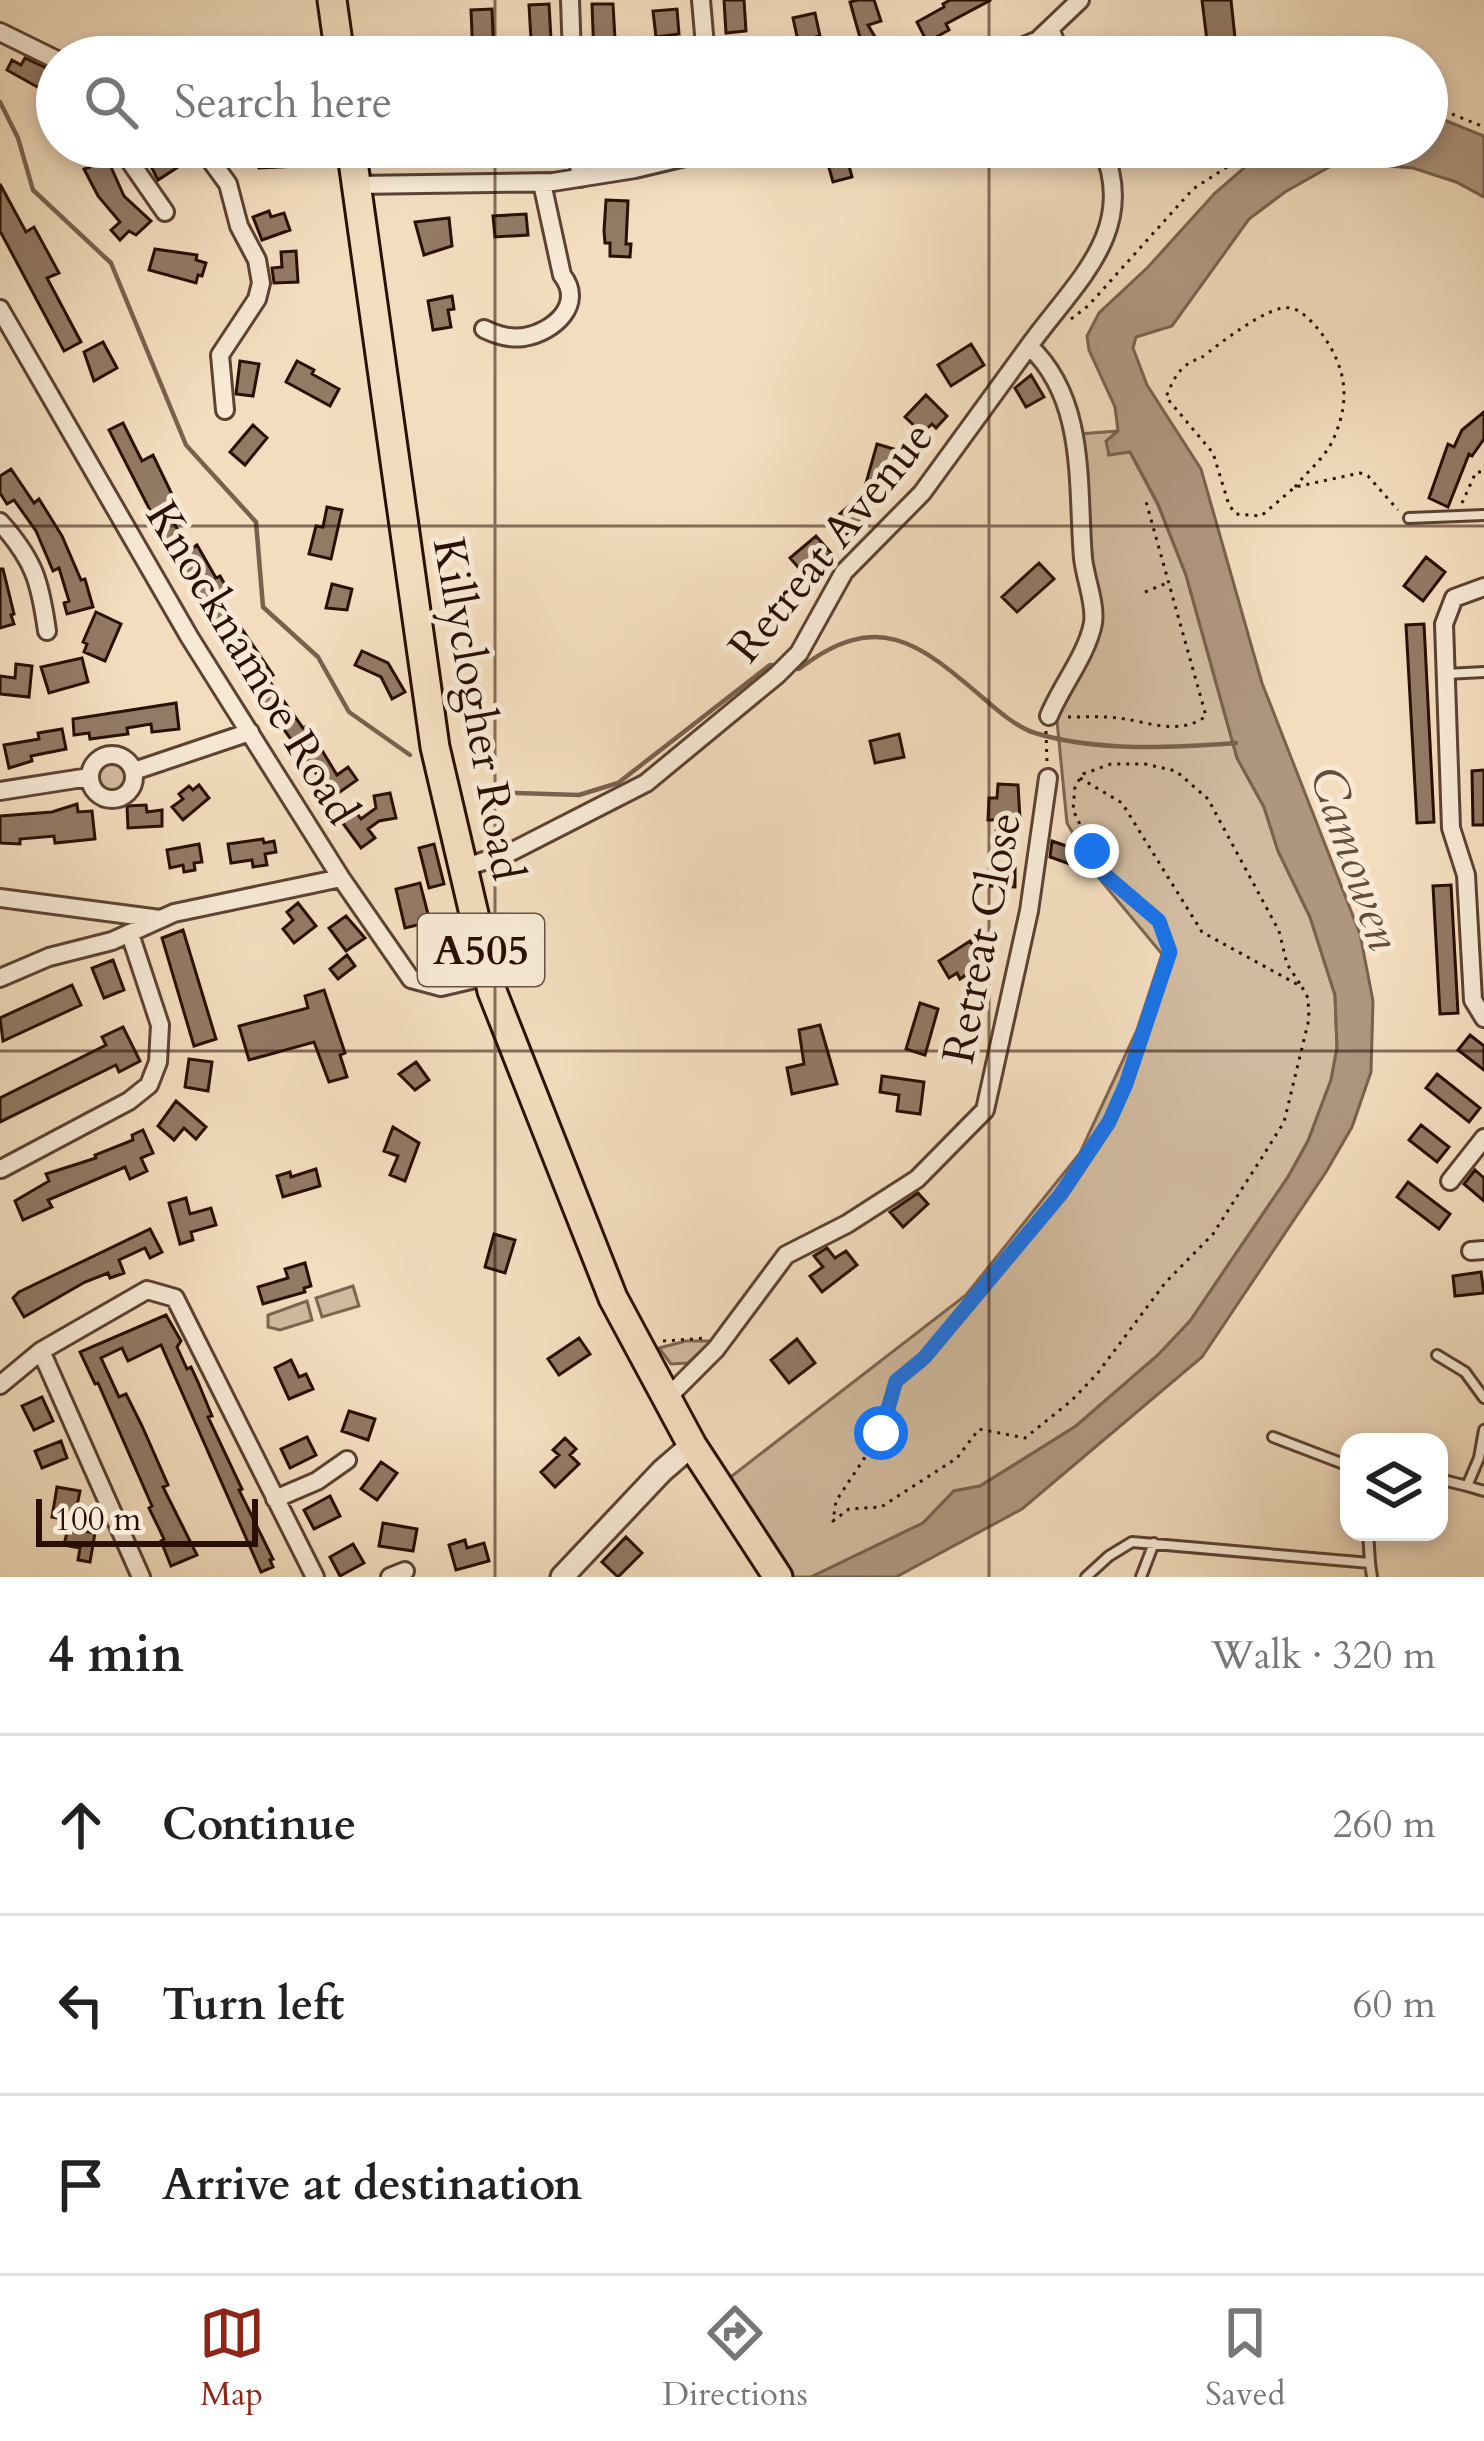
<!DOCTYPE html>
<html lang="en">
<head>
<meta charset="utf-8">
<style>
  :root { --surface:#fff; --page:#f2f2f2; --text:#222; --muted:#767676; --line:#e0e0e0; --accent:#8f2418 }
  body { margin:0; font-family:Cardo,serif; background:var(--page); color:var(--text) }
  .controls { position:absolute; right:36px; bottom:36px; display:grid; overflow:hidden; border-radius:24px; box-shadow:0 6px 18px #0003 }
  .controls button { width:108px; height:108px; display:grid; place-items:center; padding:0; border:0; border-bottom:3px solid var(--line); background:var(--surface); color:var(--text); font:60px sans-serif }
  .scale { position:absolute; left:36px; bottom:30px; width:222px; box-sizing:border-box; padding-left:12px; border:6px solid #2a0f04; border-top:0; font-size:33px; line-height:42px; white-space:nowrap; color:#2a0f04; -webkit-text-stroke:9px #f7e9d5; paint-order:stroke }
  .stop { position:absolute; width:36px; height:36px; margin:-27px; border:9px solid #1a73e8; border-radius:50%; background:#fff }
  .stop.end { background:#1a73e8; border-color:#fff; box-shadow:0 3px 12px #0008 }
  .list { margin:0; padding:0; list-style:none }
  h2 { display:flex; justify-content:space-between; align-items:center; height:156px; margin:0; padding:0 48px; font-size:51px }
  h2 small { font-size:39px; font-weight:400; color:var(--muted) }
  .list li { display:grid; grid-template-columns:78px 1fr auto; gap:36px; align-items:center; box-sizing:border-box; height:180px; padding:0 48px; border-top:3px solid var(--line) }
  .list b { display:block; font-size:45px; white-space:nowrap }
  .list em { font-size:39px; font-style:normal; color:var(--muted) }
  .icon { flex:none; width:66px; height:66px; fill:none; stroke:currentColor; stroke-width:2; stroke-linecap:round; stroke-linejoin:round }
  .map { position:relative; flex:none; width:1484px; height:1577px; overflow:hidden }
  .search { position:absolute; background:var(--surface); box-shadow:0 6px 18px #0003; left:36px; right:36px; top:36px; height:132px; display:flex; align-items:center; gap:30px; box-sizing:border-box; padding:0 42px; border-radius:66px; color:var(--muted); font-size:45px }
  .sheet { height:696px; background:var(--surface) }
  nav { display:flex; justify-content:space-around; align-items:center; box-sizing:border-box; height:168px; border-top:3px solid var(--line); background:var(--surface); font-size:33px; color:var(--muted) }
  nav a { display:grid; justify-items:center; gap:6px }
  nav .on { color:var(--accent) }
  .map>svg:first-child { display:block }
  .green { fill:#d1ba9e; stroke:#7e6451; stroke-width:3 }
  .water { fill:#af977f; stroke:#7a614e; stroke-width:3 }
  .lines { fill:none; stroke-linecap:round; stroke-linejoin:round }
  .stream { stroke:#7a614e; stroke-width:4.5 }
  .building { fill:#937a65; stroke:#2a0f04; stroke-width:3 }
  .service-casing { stroke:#5c4232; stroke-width:14 }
  .minor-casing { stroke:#5c4232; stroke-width:22 }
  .tertiary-casing { stroke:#5c4232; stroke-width:27 }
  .trunk-casing { stroke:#2a0f04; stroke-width:33 }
  .path { stroke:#2a0f04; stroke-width:3; stroke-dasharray:3 6; stroke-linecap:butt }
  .service { stroke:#f7e9d5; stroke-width:8 }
  .minor { stroke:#f7e9d5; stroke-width:16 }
  .tertiary { stroke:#f7e9d5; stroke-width:21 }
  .trunk { stroke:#f3ddbe; stroke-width:27 }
  .route { stroke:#1a73e8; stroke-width:15 }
  .grid { fill:none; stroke:#2a0f04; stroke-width:3; stroke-opacity:0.55 }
  .labels { text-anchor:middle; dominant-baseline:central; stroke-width:10; stroke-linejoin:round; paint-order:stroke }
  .shield { fill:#f7e9d5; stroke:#685043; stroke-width:3 }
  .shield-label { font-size:42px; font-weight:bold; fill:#2a0f04 }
  .street-label { font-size:45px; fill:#2a0f04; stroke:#f7e9d5 }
  .water-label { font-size:48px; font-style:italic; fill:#664c3b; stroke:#f7e9d5 }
</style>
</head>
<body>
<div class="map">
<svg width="1484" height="1577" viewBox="0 0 1484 1577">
  <rect width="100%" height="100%" fill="#f3ddbe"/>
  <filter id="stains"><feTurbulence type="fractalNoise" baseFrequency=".00167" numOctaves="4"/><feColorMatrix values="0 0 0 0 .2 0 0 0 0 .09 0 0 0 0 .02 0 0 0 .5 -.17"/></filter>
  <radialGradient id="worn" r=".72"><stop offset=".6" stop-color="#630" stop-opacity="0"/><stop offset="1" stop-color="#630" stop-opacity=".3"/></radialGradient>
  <path class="green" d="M1119,431l-10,23 21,-2 28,53 28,70 51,183 27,49 14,44 32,66 25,78 2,53 -6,32 -23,61 -20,36 -98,144 -32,34 -82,71 -96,60 -26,5 -31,32 -112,54h-31l-61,-91 247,-191 114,-142 57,-123 25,-76 -64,-77 -31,-54 -10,-102 42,-101 -20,-186z
    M98 777a15 15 0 1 1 30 0a15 15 0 1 1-30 0Z
    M353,1286l6,20 -37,11 -6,-19z
    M307,1301l5,19 -32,10 -12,-3v-12z
    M686,1341h27l-25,22 -17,1 -12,-16z"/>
  <path class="water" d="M1427,113l57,23v61l-28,-15 -43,-14 -75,-6 -53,30 -36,27 -77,107 -36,11 -3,11 14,37 54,84 61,214 98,251 13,67 -2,71 -19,55 -26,45 -124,185 -180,152 -126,68h-85l112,-54 31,-32 26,-5 50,-31 46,-29 82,-71 32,-34 98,-144 20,-36 23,-61 6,-32 -2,-53 -25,-78 -32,-66 -14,-44 -27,-49 -51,-183 -28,-71 -28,-52 -21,3 -3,-14 12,-10 -3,-24 -26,-57 -2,-14 12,-23 49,-46 67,-74 30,-26 26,-14 12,-6h144z"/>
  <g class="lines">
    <path class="stream" d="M0,102l18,36 15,52 78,73 75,182 70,77 7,85 55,50 31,55 61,43
      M791,668l8,1c78,-60 119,-27 183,28 15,13 34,30 53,36 63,19 136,15 201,10
      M486,792l93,3 39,-12 152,-118 10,1"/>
  </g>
  <path class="building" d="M724,0h20l2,31 -20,2z
    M858,0h16l7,21 -13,4 19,32h-22l-8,-14 4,-2 -11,-39z
    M950,0h41l-45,24 3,6 -22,12 -10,-20 27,-15 -1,-3z
    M1202,0h29l4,38 -9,1 1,11 -13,2 -1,-11h-6z
    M549,4l3,53h-20l-3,-52z
    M592,4h21l3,53h-22z
    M492,9l2,48h-21l-2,-47z
    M677,9l2,25 -23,3 -3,-26z
    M815,13l5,23 -22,5 -5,-23z
    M25,58l32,15v25l-50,-28 5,-10 9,5z
    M80,147h22l22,49 27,25 -15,14 -7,-4 -9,9 -9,-10 9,-8 -22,-26 -14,-27 6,-2z
    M141,147h24l13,20 -20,13z
    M258,147h40l1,19 -40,2z
    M844,147l8,30 -19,5 -9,-32z
    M0,184l26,48 8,-5 25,46 -12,5 34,64 -17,9 -64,-120z
    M606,200l22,1 -2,43h5l-1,13 -20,-1v-13h-5l-1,-12z
    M269,211l2,6 13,-4 6,17 -28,10 -9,-23z
    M526,214l2,21 -33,2 -2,-21z
    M449,218l3,28 -28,9 -9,-33z
    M155,249l42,6 -1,5 10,3 -4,13 -4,-1 -2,8 -47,-13z
    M296,251l2,31 -24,1 -2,-15 10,-1 -1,-15z
    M452,296l2,13 -6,1 3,17 -18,3 -5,-29z
    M103,342l14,26 -23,13 -10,-29z
    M971,344l13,21 -33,21 -13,-21z
    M240,361l19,3 -6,32 -17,-2z
    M297,361l17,9 -2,4 27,15 -9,17 -44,-24z
    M1031,375l13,22 -18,10 -11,-19z
    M926,395l21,21 -11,12 -4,-4 -10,9 -17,-16z
    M1484,412v27l-12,17 -3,-2 -21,53 -19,-9 19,-54 6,3 8,-17z
    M123,423l19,38 11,-6 25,52 -10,6 22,37 7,-5 19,33 4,-2 8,14 -9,5 54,80 -6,3 36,50 4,-2 30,49 11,-8 9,13 -27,19 -9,-12 3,-3 -62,-84 -87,-141 -66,-129z
    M253,425l14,13 -22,27 -15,-13z
    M877,444l20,6 -12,46 -21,-6z
    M11,469l23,34 5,-4 23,37 19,44 4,-1 8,28 -26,7 -3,-11 5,-2 -10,-33 -6,3 -17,-40 -22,-31 -7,4 -7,-11v-17z
    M859,497l13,14 -27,24 -12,-15z
    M327,507l15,3 -11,49 -22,-5 7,-28 7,1z
    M816,536l15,17 -26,22 -15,-17z
    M1426,557l19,15 -22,29 -19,-15z
    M1039,563l15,16 -37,33 -15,-15z
    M0,569h3l11,45 -3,1 3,9 -14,4z
    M332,584l20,5 -5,21 -21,-2z
    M96,612l25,12 -16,37 -21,-9 3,-8 -4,-2z
    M1424,624l10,198 -17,1 -11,-198z
    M362,651l26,12 17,29 -13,7 -11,-22 -26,-12z
    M82,658l6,24 -39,11 -8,-26z
    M16,664l16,2 -3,31 -29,-3v-18l15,2z
    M176,703l3,26 -27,3 -1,-8 -24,4 1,6 -38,5 -1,-6 -15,2 -1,-16z
    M62,729l4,20 -35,7 1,5 -23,7 -5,-23 35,-6 -1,-6z
    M899,734l5,23 -29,6 -5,-22z
    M1484,770v55h-11l-1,-54z
    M998,784l20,1 2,34h-3l-1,15h-20l1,-14h-9l1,-22h8z
    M199,785l10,13 -26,22 -11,-13 11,-8 -4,-5 10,-8 4,4z
    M390,793l6,25 -17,3 -11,8 7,9 -14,10 -19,-26 14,-10 5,7 15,-11 -2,-12z
    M77,804l1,8 14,-1 3,28 -40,4 -1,-7 -34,3v5l-20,-1v-27l52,-4z
    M146,805l1,7 15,-2v16l-34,2 -1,-22z
    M263,839l1,4 10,-2 2,11 -11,2 2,11 -14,2 -1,-7 -21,3 -3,-19z
    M1052,841l37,13 -5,15 -34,-12z
    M199,844l3,18 -8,1 1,7 -11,2 -1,-7 -13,3 -3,-18z
    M434,844l10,40 -15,4 -10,-40z
    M991,868h24v19l-25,-1z
    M420,883l10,39 -25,6 -9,-39z
    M1451,885l7,128 -18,1 -7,-128z
    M298,903l18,23 -22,17 -11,-14 10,-9 -6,-8z
    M346,916l19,22 -19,13 -17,-23z
    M183,930l33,109 -22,7 -32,-108z
    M970,941l16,26 -15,9 -2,-3 -9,6 -3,-6 -8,5 -10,-17z
    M347,955l8,11 -17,13 -8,-10z
    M113,960l11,30 -20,8 -12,-30z
    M72,985l9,20 -78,36 -3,-23z
    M324,990l21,63 -5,2 7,22 -18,5 -15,-40 -65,18 -10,-34 69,-18 -3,-12z
    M920,1003l18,6 -13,46 -19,-6z
    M820,1025l17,59 -45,10 -5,-26 17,-4 -5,-34z
    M123,1027l17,34 -21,11 -3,-7 -116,57v-24l106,-53 -4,-8z
    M1470,1035l14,11v24l-26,-20z
    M189,1059l23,3 -4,29 -23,-4z
    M416,1062l13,18 -14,10 -16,-16z
    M1437,1074l43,34 -11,14 -43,-34z
    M882,1076l42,6 -4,32 -23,-3 2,-16 -19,-3z
    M176,1101l30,26 -10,12 -12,-11 -10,12 -16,-14z
    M1421,1125l28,22 -12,15 -28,-22z
    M393,1127l26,16 -14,38 -15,-6 8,-19 -14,-5z
    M143,1130l10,23 -12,5 6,13 -17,8 -5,-12 -77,33 4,7 -29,13 -8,-19 34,-20 -3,-7 50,-16 -1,-3 38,-15 -1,-5z
    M316,1169l4,17 -37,11 -6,-21 13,-4 1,5z
    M1475,1170l9,8v23l-20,-17z
    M1408,1182l42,32 -11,15 -42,-32z
    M918,1193l10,11 -25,23 -13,-15z
    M186,1198l4,16 21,-6 5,17 -25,7 2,8 -13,4 -11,-41z
    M150,1229l12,23 -12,6 -5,-10 -26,12 5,13 -14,5 -2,-5 -23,9 -61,35 -11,-19 6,-6z
    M494,1234l21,6 -10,33 -20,-6z
    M827,1248l8,10 11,-7 11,14 -35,27 -12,-16 13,-9 -9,-11z
    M305,1263l6,23 -7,2 1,4 -42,12 -5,-17 30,-9 -3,-9z
    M1481,1272l3,21 -29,3 -2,-20z
    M166,1315l15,26 -4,6 10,22 4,-2 7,15 14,34 -4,1 34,72 -3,1 34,69 -3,1 3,7 -12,5 -100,-227 -33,16 -6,-13 -21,10 18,39 7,-3 16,32 26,59 -5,2 34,68 -26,11 -10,-25 3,-2 -15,-31 3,-2 -54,-123 -3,1 -15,-32z
    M579,1338l11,16 -31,21 -11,-16z
    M797,1339l18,24 -26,20 -18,-23z
    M291,1360l8,17 7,-3 7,15 -24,10 -14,-31z
    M42,1397l11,24 -19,9 -12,-24z
    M349,1411l26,8 -7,21 -26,-9z
    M307,1437l9,18 -26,13 -9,-19z
    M565,1438l11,11 -6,6 9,9 -24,23 -14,-15 18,-17 -6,-5z
    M61,1441l6,17 -25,10 -7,-17z
    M381,1462l16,11 -20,27 -16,-11z
    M57,1487l23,4 -6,30 -22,-4z
    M330,1496l10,20 -26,13 -10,-19z
    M383,1523l34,6 -4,22 -34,-5z
    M68,1528l27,5 -5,29 -12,-2 2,-12 -16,-3z
    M626,1537l16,16 -24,24 -16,-15z
    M465,1540l2,8 17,-5 5,18 -33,9 -7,-25z
    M353,1544l11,19 -24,13 -10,-19z"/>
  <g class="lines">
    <g class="service-casing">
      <path id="service" d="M1409,518l75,-3
        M1446,674l38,-2
        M1437,1355l28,17 19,26
        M1273,1437l76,29
        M1439,1479l28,7 12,-28 5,-28
        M1467,1486l17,5
        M1368,1532l2,31
        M1086,1577l23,-21 23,-14 238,21 2,14
        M1141,1577l13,-34"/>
    </g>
    <g class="minor-casing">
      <path id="minor" d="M570,0l2,57
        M701,0l5,57
        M1050,29l12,28
        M0,32l57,28
        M745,57l31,-8
        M998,57l40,-17 42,-40
        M120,147l45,65
        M201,147l27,37 11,42 18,34 4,23 -4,16 -37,56 5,55
        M578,147l2,31
        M355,185l198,-3 82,-13 92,-22
        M0,309l190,329 151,240 70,101 30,8 47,-11
        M484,329c13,6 25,10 40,8 30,-5 61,-33 38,-62l-20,-92
        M1029,346c46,-64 110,-115 73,-199
        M0,522c34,38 40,59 47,109
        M1484,587l-30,11 -10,26 7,204 15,47 7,125 11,18
        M90 777a22 22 0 1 1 44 0a22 22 0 1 1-44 0Z
        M134,771l116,-39
        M0,791l89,-14
        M460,869l51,-17 135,-69 131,-108 22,-22 45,-81 78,-79 107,-147c58,54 48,140 54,212 2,20 13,46 10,65 -6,32 -32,63 -44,93
        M0,898l160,21
        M0,978l49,-21 63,-16 62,-28 167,-35
        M1,1169l128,-68 20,-16 9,-23 2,-37 -30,-91
        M1450,1181l34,-43
        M1471,1251l13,-1
        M0,1385l41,-34
        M668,1397l48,-48 70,-94 61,-31 70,-45 68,-69 44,-199 19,-133
        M275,1499l42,-18 30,-21
        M141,1577l-100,-226 106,-61 28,8 140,279
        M390,1577l15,-6"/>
    </g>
    <g class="tertiary-casing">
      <path id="tertiary" d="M562,1577l100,-106 30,-26"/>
    </g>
    <g class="trunk-casing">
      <path id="trunk" d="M332,0l8,57
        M351,147l84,600 57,244 121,307 79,147 86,132"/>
    </g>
    <path class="path" d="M1427,104l57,23
      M1071,319l17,-13 105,-117 65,-42
      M1295,487c14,-18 32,-30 40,-52 17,-40 9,-72 -16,-105 -8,-9 -17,-20 -29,-22 -21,-4 -72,37 -89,50 -21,6 -27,20 -35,39l47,56 16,52 7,9 25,2 34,-29 65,-14 8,3 30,34
      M1462,503l14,-31h8
      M1145,592l22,-9
      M1068,717c17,0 34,-1 51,1 29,4 62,18 87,-2l-61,-218
      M1046,731l1,32
      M1080,778l42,25 80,129 100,55 6,11 1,21 -25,103 -23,37 -48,75 -48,49 -68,91 -26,27 -46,37 -46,-9 -22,29 -76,49 -32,2 -16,12 3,-20 45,-68 14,-52 29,-23 161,-195 41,-79 38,-108 6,-24 -11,-31 -55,-47 -31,-64 2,-24 8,-12 28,-10h34l31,7 32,28 71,132 8,33 15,23
      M663,1341l44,-3"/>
    <use href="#service" class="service"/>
    <use href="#minor" class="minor"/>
    <use href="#tertiary" class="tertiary"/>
    <use href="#trunk" class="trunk"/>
  </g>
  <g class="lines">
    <path class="route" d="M881,1433l15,-52 28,-23 137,-164 48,-72 17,-38 44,-132 -11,-31 -55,-47 -12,-23"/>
  </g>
  <path class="grid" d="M495,0v57M989,0v57M495,147v1430M989,147v1430M0,526h1484M0,1051h1484"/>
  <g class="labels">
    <rect class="shield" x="418" y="914" width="126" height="72" rx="9"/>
    <g class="shield-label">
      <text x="481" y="950">A505</text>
    </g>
    <g class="street-label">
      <text transform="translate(831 542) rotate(-51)">Retreat Avenue</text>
      <text transform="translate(252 663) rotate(59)">Knocknamoe Road</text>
      <text transform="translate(478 709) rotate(80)">Killyclogher Road</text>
      <text transform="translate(982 938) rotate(-79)">Retreat Close</text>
    </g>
    <g class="water-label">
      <text transform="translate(1355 858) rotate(71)">Camowen</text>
    </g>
  </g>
  <rect width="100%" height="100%" filter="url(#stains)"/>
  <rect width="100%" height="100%" fill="url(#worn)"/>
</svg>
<div class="controls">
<button><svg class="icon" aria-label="layers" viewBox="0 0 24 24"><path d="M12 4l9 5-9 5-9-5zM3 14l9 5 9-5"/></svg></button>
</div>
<div class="scale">100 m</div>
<div class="stop" style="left:881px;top:1433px"></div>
<div class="stop end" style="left:1092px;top:851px"></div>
<div class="search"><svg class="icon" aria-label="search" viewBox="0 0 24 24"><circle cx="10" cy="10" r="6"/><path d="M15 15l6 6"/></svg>Search here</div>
</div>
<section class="sheet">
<h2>4 min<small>Walk · 320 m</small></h2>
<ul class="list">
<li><svg class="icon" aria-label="ahead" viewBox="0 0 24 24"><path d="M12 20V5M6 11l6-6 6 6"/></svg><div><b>Continue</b></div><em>260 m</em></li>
<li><svg class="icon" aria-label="left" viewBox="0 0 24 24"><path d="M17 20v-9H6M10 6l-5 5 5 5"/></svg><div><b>Turn left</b></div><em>60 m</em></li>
<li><svg class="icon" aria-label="arrive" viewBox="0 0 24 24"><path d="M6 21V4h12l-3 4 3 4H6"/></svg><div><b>Arrive at destination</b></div></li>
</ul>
</section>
<nav>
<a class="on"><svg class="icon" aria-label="map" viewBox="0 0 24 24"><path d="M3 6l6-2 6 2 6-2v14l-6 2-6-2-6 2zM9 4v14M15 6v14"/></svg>Map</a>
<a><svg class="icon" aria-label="directions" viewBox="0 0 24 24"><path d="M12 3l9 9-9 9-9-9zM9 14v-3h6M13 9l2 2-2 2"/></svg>Directions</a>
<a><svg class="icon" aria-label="saved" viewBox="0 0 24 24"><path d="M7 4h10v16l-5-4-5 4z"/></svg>Saved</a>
</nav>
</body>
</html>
